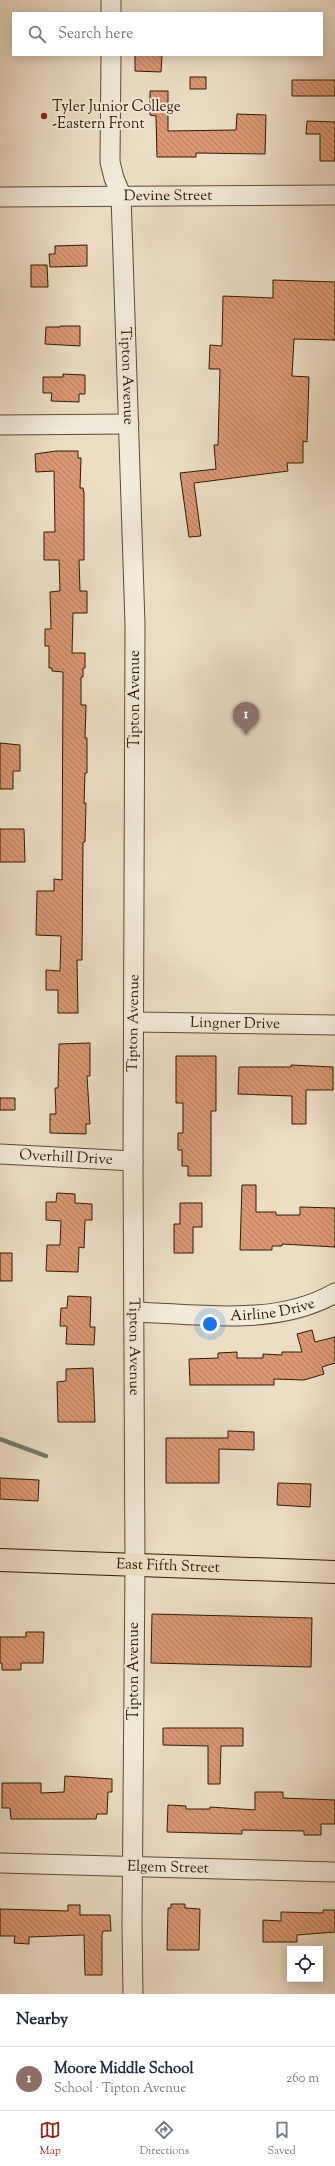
<!DOCTYPE html>
<html lang="en">
<head>
<meta charset="utf-8">
<style>
  :root { --surface:#fff; --page:#f6f6f7; --text:#1f2937; --muted:#747a83; --line:#e0e1e3; --accent:#8f2418 }
  body { margin:0; font-family:"Sorts Mill Goudy",serif; background:var(--page); color:var(--text) }
  .controls { position:absolute; right:12px; bottom:12px; display:grid; overflow:hidden; border-radius:0px; box-shadow:0 2px 10px #0003 }
  .controls button { width:36px; height:36px; display:grid; place-items:center; padding:0; border:0; border-bottom:1px solid var(--line); background:var(--surface); color:var(--text); font:20px sans-serif }
  .you { position:absolute; left:210px; top:1324px; width:14px; height:14px; margin:-10px; border:3px solid #fff; border-radius:50%; background:#1a73e8; box-shadow:0 0 0 6px #1a73e833 }
  .badge { display:grid; place-items:center; width:26px; height:26px; border-radius:50%; background:var(--accent); color:#fff; font-size:13px; font-weight:700 }
  .pin { position:absolute; translate:-50% -33px; filter:drop-shadow(0 1px 2px #0008) }
  .pin::after { content:''; position:absolute; top:21px; width:14px; height:12px; background:inherit; clip-path:polygon(0 0,100% 0,50% 100%) }
  .list { margin:0; padding:0; list-style:none }
  h2 { display:flex; justify-content:space-between; align-items:center; height:52px; margin:0; padding:0 16px; font-size:17px }
  h2 small { font-size:13px; font-weight:400; color:var(--muted) }
  .list li { display:grid; grid-template-columns:26px 1fr auto; gap:12px; align-items:center; box-sizing:border-box; height:64px; padding:0 16px; border-top:1px solid var(--line) }
  .list b { display:block; font-size:15px; white-space:nowrap }
  .list p { margin:0; font-size:13px; white-space:nowrap; color:var(--muted) }
  .list em { font-size:13px; font-style:normal; color:var(--muted) }
  .icon { flex:none; width:22px; height:22px; fill:none; stroke:currentColor; stroke-width:2; stroke-linecap:round; stroke-linejoin:round }
  .map { position:relative; flex:none; width:335px; height:1994px; overflow:hidden }
  .search { position:absolute; background:var(--surface); box-shadow:0 2px 10px #0003; left:12px; right:12px; top:12px; height:44px; display:flex; align-items:center; gap:10px; box-sizing:border-box; padding:0 14px; border-radius:0px; color:var(--muted); font-size:15px }
  .sheet { height:116px; background:var(--surface) }
  nav { display:flex; justify-content:space-around; align-items:center; box-sizing:border-box; height:56px; border-top:1px solid var(--line); background:var(--surface); font-size:11px; color:var(--muted) }
  nav a { display:grid; justify-items:center; gap:2px }
  nav .on { color:var(--accent) }
  .map>svg:first-child { display:block }
  .lines { fill:none; stroke-linecap:round; stroke-linejoin:round }
  .stream { stroke:#707c69; stroke-width:4.5 }
  .building { fill:url(#building-back-hatch); stroke:#301a01 }
  .minor-casing { stroke:#5f4b32; stroke-width:21 }
  .primary-casing { stroke:#301a01; stroke-width:24 }
  .minor { stroke:#f3ead9; stroke-width:19 }
  .primary { stroke:#ecdec5; stroke-width:22 }
  .poi-dot { fill:#8f2418; stroke:#f3ead9; stroke-width:1.5 }
  .labels { text-anchor:middle; dominant-baseline:central; stroke-width:4; stroke-linejoin:round; paint-order:stroke }
  .poi-label { font-size:15px; fill:#301a01; stroke:#f3ead9; text-anchor:start }
  .street-label { font-size:15px; fill:#301a01; stroke:#f3ead9 }
</style>
</head>
<body>
<div class="map">
<svg width="335" height="1994" viewBox="0 0 335 1994">
  <defs>
    <pattern id="building-back-hatch" width="6" height="6" patternUnits="userSpaceOnUse"><rect width="6" height="6" fill="#db9876"/><path d="M-1 5l2 2M0 0l6 6M5-1l2 2" fill="none" stroke="#b27b5e"/></pattern>
  </defs>
  <rect width="100%" height="100%" fill="#ecdec5"/>
  <filter id="stains"><feTurbulence type="fractalNoise" baseFrequency=".005" numOctaves="4"/><feColorMatrix values="0 0 0 0 .2 0 0 0 0 .09 0 0 0 0 .02 0 0 0 .5 -.17"/></filter>
  <radialGradient id="worn" r=".72"><stop offset=".6" stop-color="#630" stop-opacity="0"/><stop offset="1" stop-color="#630" stop-opacity=".3"/></radialGradient>
  <g class="lines">
    <path class="stream" d="M0,1439l46,17"/>
  </g>
  <path class="building" d="M135,55h27l-1,17 -26,-1z
    M190,77h16v12h-16z
    M292,80h43v16h-43z
    M150,91h18v40l68,-1 1,-16 29,1 -1,39 -69,-1v4h-39l-1,-41 -6,-1z
    M307,121l28,1v39h-15v-27h-14z
    M87,245v21l-37,1 -1,-13h6v-8z
    M31,265h16l1,22h-17z
    M273,280l62,2v58l-41,-1 -2,37 17,1 -2,65 -4,-1v22h-16l1,8 -94,12 7,53 -12,1 -9,-64 36,-4 -2,-24h4l2,-76h-11l1,-24 12,1 1,-50 50,2z
    M60,326h20v20l-35,-2 1,-17h14z
    M63,374l22,1v19h-6v8l-28,-1 1,-8h-9v-16h20z
    M56,451h22v7h3l-1,30h3l1,5v67h-5l1,31h7v22h-14l-1,40h13v15h-2v9h-2v28h5l-1,33h2v35h-2l-1,30h2l-1,39h-2l-1,118h-5l1,53h-20v-23h-12v-20l14,1 1,-35 -25,-1 1,-44h17v-12l8,1 1,-208 -11,-1v-3h-3v-22h-4v-17h6l-1,-37 10,-1 -1,-31h-15v-28h11l-1,-61 -18,1 -1,-18z
    M0,743l20,2v26h-7v18h-13z
    M0,829h24l1,33h-25z
    M90,1043v33h-3l3,48h-4v10l-36,-1v-19h6l-1,-26h3l1,-44z
    M176,1056h40v55h-5v65h-23v-10h-6v-16h-4v-17h5v-30h-7z
    M291,1065l42,2v23h-27v34h-14v-28l-54,-2 1,-27h52z
    M0,1098h15v12h-15z
    M242,1185h14v27h20v3h24v-8l35,1v39l-53,-3v2h-10v4h-32z
    M57,1193l18,1v9l17,1v16h-7l-1,28 -5,-1 -1,25 -32,-1 1,-26h13l1,-24 -15,-1v-18h10z
    M180,1203h22v24h-9v26h-19v-29h6z
    M0,1253h12v28h-12z
    M68,1296l23,1 -1,30h5l-1,18 -28,-1 1,-18h-7l1,-18h6z
    M312,1330l3,12 20,-5v26l-13,4 2,7 -20,6 -30,-1v6h-84l-1,-26 29,-1v-5l19,-1v6h26v-4l19,1v-3h20l-5,-18z
    M93,1368l2,54h-37l-1,-40 9,-1v-12z
    M228,1431l26,1v18l-35,-1v34h-53v-45h62z
    M0,1478l39,2 -1,21 -38,-2z
    M278,1483l33,1 -1,23 -33,-2z
    M152,1614l160,4 -1,49 -160,-4z
    M26,1632h18l-1,31h-22v7h-19v-7h-2v-26h26z
    M163,1728h80v18h-22l-1,38h-12v-38l-45,-1z
    M65,1776l47,3v13h-4l-1,22h-10l-1,5h-85l-1,-11h-8v-25h39v10l23,-1z
    M255,1792h28v6l52,2v24h-14v11h-17v-4l-62,-1v4l-75,-2 1,-27 18,1v3h24v-2l45,3z
    M171,1904h14v4l15,1 -1,41h-32l1,-42h3z
    M68,1905h12v10h30l1,16h-8l-1,4v40h-17l-1,-40 -55,2v7l-15,-1 1,-7h-15v-27l68,2z
    M323,1910h12v22l-38,3v7h-34v-22l18,1v-9l42,1z"/>
  <g class="lines">
    <g class="minor-casing">
      <g id="minor">
        <path d="M111,13v-13"/>
        <path id="s1" d="M111,55l-1,107 4,16 7,17 14,429 -2,537 2,404 -3,360 1,69"/>
        <path id="s2" d="M0,197l335,-2"/>
        <path d="M0,425l129,-1"/>
        <path id="s3" d="M135,1022l200,3"/>
        <path id="s4" d="M0,1154l133,7"/>
        <path id="s5" d="M135,1312c65,2 141,15 200,-19"/>
        <path id="s6" d="M0,1863l335,9"/>
      </g>
    </g>
    <g class="primary-casing">
      <g id="primary">
        <path id="s7" d="M0,1560l335,12"/>
      </g>
    </g>
    <use href="#minor" class="minor"/>
    <use href="#primary" class="primary"/>
  </g>
  <circle class="poi-dot" cx="44" cy="116" r="4"/>
  <g class="labels">
    <g class="poi-label">
      <text x="52" y="107">Tyler Junior College<tspan x="52" dy="17">-Eastern Front</tspan></text>
    </g>
    <g class="street-label">
      <text stroke="none"><textPath href="#s2" startOffset="168">Devine Street</textPath></text>
      <text stroke="none"><textPath href="#s1" startOffset="323">Tipton Avenue</textPath></text>
      <text transform="translate(135 699) rotate(-90)">Tipton Avenue</text>
      <text transform="translate(134 1023) rotate(-89)">Tipton Avenue</text>
      <text stroke="none"><textPath href="#s3" startOffset="100">Lingner Drive</textPath></text>
      <text stroke="none"><textPath href="#s4" startOffset="66">Overhill Drive</textPath></text>
      <text stroke="none"><textPath href="#s5" startOffset="138">Airline Drive</textPath></text>
      <text stroke="none"><textPath href="#s1" startOffset="1294">Tipton Avenue</textPath></text>
      <text stroke="none"><textPath href="#s7" startOffset="168">East Fifth Street</textPath></text>
      <text transform="translate(134 1671) rotate(-90)">Tipton Avenue</text>
      <text stroke="none"><textPath href="#s6" startOffset="168">Elgem Street</textPath></text>
    </g>
  </g>
  <rect width="100%" height="100%" filter="url(#stains)"/>
  <rect width="100%" height="100%" fill="url(#worn)"/>
</svg>
<div class="controls">
<button><svg class="icon" aria-label="locate" viewBox="0 0 24 24"><circle cx="12" cy="12" r="6"/><path d="M12 2v4M12 18v4M2 12h4M18 12h4"/></svg></button>
</div>
<div class="you"></div>
<div class="pin badge" style="left:246px;top:735px;background:#8d6e63">1</div>
<div class="search"><svg class="icon" aria-label="search" viewBox="0 0 24 24"><circle cx="10" cy="10" r="6"/><path d="M15 15l6 6"/></svg>Search here</div>
</div>
<section class="sheet">
<h2>Nearby<small></small></h2>
<ul class="list">
<li><span class="badge" style="background:#8d6e63">1</span><div><b>Moore Middle School</b><p>School · Tipton Avenue</p></div><em>260 m</em></li>
</ul>
</section>
<nav>
<a class="on"><svg class="icon" aria-label="map" viewBox="0 0 24 24"><path d="M3 6l6-2 6 2 6-2v14l-6 2-6-2-6 2zM9 4v14M15 6v14"/></svg>Map</a>
<a><svg class="icon" aria-label="directions" viewBox="0 0 24 24"><path d="M12 3l9 9-9 9-9-9zM9 14v-3h6M13 9l2 2-2 2"/></svg>Directions</a>
<a><svg class="icon" aria-label="saved" viewBox="0 0 24 24"><path d="M7 4h10v16l-5-4-5 4z"/></svg>Saved</a>
</nav>
</body>
</html>
